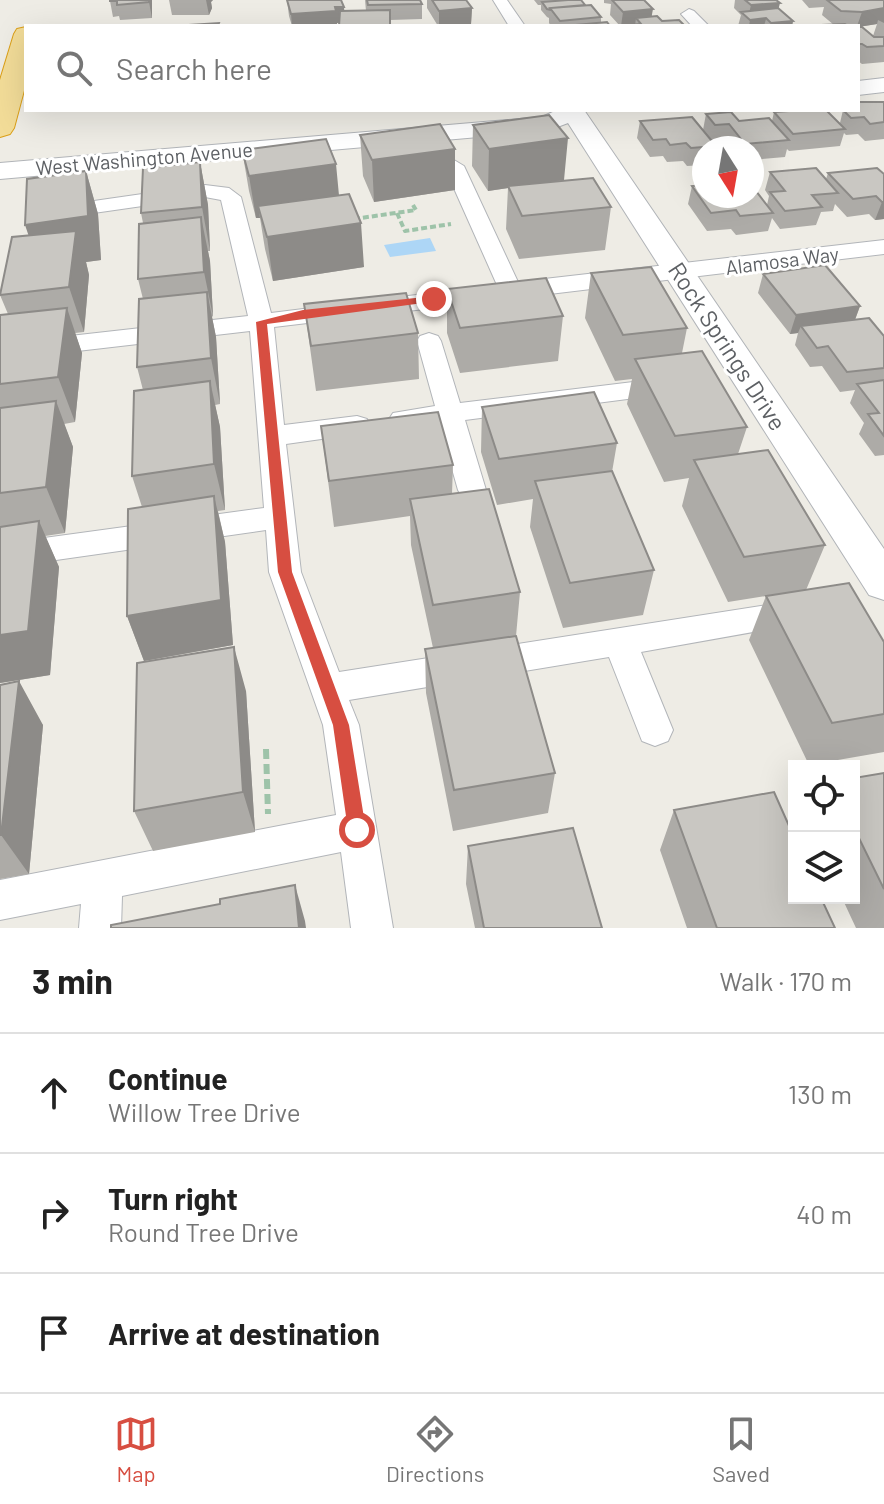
<!DOCTYPE html>
<html lang="en">
<head>
<meta charset="utf-8">
<style>
  :root { --surface:#fff; --page:#f6f6f6; --text:#222; --muted:#767676; --line:#e0e0e0; --accent:#d74e41 }
  body { margin:0; font-family:Barlow,sans-serif; background:var(--page); color:var(--text) }
  .controls { position:absolute; right:24px; bottom:24px; display:grid; overflow:hidden; border-radius:0px; box-shadow:0 8px 32px #0002 }
  .controls button { width:72px; height:72px; display:grid; place-items:center; padding:0; border:0; border-bottom:2px solid var(--line); background:var(--surface); color:var(--text); font:40px sans-serif }
  .compass { position:absolute; left:692px; top:136px; width:72px; height:72px; border-radius:50%; background:var(--surface); box-shadow:0 8px 32px #0002; rotate:169deg }
  .stop { position:absolute; width:24px; height:24px; margin:-18px; border:6px solid #d74e41; border-radius:50%; background:#fff }
  .stop.end { background:#d74e41; border-color:#fff; box-shadow:0 2px 8px #0008 }
  .list { margin:0; padding:0; list-style:none }
  h2 { display:flex; justify-content:space-between; align-items:center; height:104px; margin:0; padding:0 32px; font-size:34px }
  h2 small { font-size:26px; font-weight:400; color:var(--muted) }
  .list li { display:grid; grid-template-columns:52px 1fr auto; gap:24px; align-items:center; box-sizing:border-box; height:120px; padding:0 32px; border-top:2px solid var(--line) }
  .list b { display:block; font-size:30px; white-space:nowrap }
  .list p { margin:0; font-size:26px; white-space:nowrap; color:var(--muted) }
  .list em { font-size:26px; font-style:normal; color:var(--muted) }
  .icon { flex:none; width:44px; height:44px; fill:none; stroke:currentColor; stroke-width:2; stroke-linecap:round; stroke-linejoin:round }
  .map { position:relative; flex:none; width:884px; height:928px; overflow:hidden }
  .search { position:absolute; background:var(--surface); box-shadow:0 8px 32px #0002; left:24px; right:24px; top:24px; height:88px; display:flex; align-items:center; gap:20px; box-sizing:border-box; padding:0 28px; border-radius:0px; color:var(--muted); font-size:30px }
  .sheet { height:464px; background:var(--surface) }
  nav { display:flex; justify-content:space-around; align-items:center; box-sizing:border-box; height:112px; border-top:2px solid var(--line); background:var(--surface); font-size:22px; color:var(--muted) }
  nav a { display:grid; justify-items:center; gap:4px }
  nav .on { color:var(--accent) }
  .map>svg:first-child { display:block }
  .water { fill:#add6f6 }
  .lines { fill:none; stroke-linecap:round; stroke-linejoin:round }
  .street-casing { stroke:#b2b5b9; stroke-width:2 }
  .secondary-casing { stroke:#b1b4b8; stroke-width:2 }
  .highway-casing { stroke:#db9f17; stroke-width:2 }
  .path-far1 { stroke:#9ec3a9; stroke-width:4; stroke-dasharray:6 3; stroke-linecap:butt }
  .path { stroke:#9ec3a9; stroke-width:6; stroke-dasharray:10 5; stroke-linecap:butt }
  .street { fill:#fff; fill-rule:evenodd }
  .secondary { fill:#fff; fill-rule:evenodd }
  .highway { fill:#f2dc98; fill-rule:evenodd }
  .wall { fill:#adaba7 }
  .shaded-wall { fill:#8d8b88 }
  .building { fill:#c9c7c2; stroke:#8d8b88; stroke-width:2 }
  .route { fill:#d74e41 }
  .labels { text-anchor:middle; dominant-baseline:central; stroke-width:6; stroke-linejoin:round; paint-order:stroke }
  .far-street-label { font-size:20px; fill:#5d6064; stroke:#fff }
  .street-label { font-size:24px; fill:#5d6064; stroke:#fff }
</style>
</head>
<body>
<div class="map">
<svg width="884" height="928" viewBox="0 0 884 928">
  <rect width="100%" height="100%" fill="#eeece5"/>
  <path class="water" d="M430,238l6,13 -46,6 -6,-12z"/>
  <g class="lines">
    <g class="street-casing">
      <path id="street" d="M493,0h14l18,26h-16z
        M689,9l5,2 15,15h-17l-11,-12z
        M454,160l10,6 54,116 366,-42v14l-610,73 10,98 73,-9 10,3 3,6 -3,6 -10,3 -71,10 15,128 38,100 454,-71 11,4 5,9 -5,9 -163,29 32,78 -5,11 -13,5 -13,-5 -33,-84 -260,43 10,25 34,203h-42l-10,-76 -219,44 -1,32h-42l2,-24 -81,16v-40l336,-65 -13,-90 -54,-153 -3,-42 -266,38v-24l264,-36 -14,-177 -207,24 -9,-3 -3,-5 3,-5 9,-3 205,-23 -27,-116 -16,-3 -146,21 -10,-6 10,-6 146,-21 24,3 12,9 30,116 226,-28 -53,-119z
        M429,333l9,3 3,5 19,62 206,-25 9,2 4,6 -4,6 -9,2 -201,26 21,70 -4,7 -10,3 -10,-3 -4,-7 -19,-67 -37,5 -9,-3 -4,-6 4,-6 42,-7 -18,-65 3,-5z"/>
    </g>
    <g class="secondary-casing">
      <path id="secondary" d="M884,78v14l-26,3v-14z
        M557,110h27l300,439v51l-15,-5 -301,-472 -21,8 -547,48v-16l542,-46z"/>
    </g>
    <g class="highway-casing">
      <path id="highway" d="M26,27v56l-12,45 -4,6 -10,3v-57l14,-46 3,-5z"/>
    </g>
    <path class="path-far1" d="M397,213l8,18 46,-7
      M354,219l62,-9 -3,-5"/>
    <path class="path" d="M266,749l2,65"/>
    <use href="#street" class="street"/>
    <use href="#secondary" class="secondary"/>
    <use href="#highway" class="highway"/>
  </g>
  <path class="wall" d="M152,0v18l-32,2 -1,-4 -6,1 -3,-16z
    M169,0h44l-2,2 1,6 -3,7h-37z
    M287,0l57,11h22l-1,-11h55l2,4v15l-32,1v6h-51l1,-3h-3v3h-45l-3,-10z
    M427,0h39l6,8 -1,16 -33,2 -11,-18z
    M534,0h47l4,5 16,12v6l9,3h-59l-2,-3v-5l-2,-1 -6,-7v-5h-3z
    M604,0h40l8,16 10,5 23,5h-65l-10,-11 1,-11 -7,-1z
    M735,0h41l2,9 15,12 -1,5h-54l3,-11 -7,-7z
    M802,0h82v62l-22,2 -4,-3v-34l15,9 4,-12 -19,3 -37,-1 13,-1 -12,-10 2,-8 -15,1z
    M884,102v37l-19,2 -7,-7 -12,1 -2,-2 -4,13 -51,5 -2,-2 -2,8 -33,3v-12h-22l-5,-6 -12,1 3,3 -1,2h-11v17l-17,1 -4,-5 -16,1 -4,-6 -13,1 -13,-19 3,-17 63,9 3,-16 33,7h33l2,-9 66,11 3,-13h15z
    M473,125l91,55 -19,3 66,24 -6,43 -86,9 -13,-30 2,-41 -20,3 -16,-25z
    M360,135l95,55 -81,12 -11,-26z
    M242,150l97,45 25,72 -91,14 -8,-32 -5,-31h-4l-7,-27z
    M200,162l8,43 2,46h-2l2,10 3,55 -1,1 4,20 4,67 -5,1 5,22 5,83 -7,1 7,31 8,103 -89,16 -17,-45 15,-109 -10,-31 11,-86 -6,-23 6,-68 -5,-20 5,-56 -2,-10z
    M86,171l12,43 3,46 -15,2 3,13 -5,57 -9,1 7,20 -7,69 -11,2 9,23 -8,86 -20,3 14,31 -9,108 -50,8v-368l8,-1 -8,-19 29,-59z
    M770,172l56,7 2,-6 56,1v45l-9,1 -6,-6 -22,3 -12,-13 -2,7 -12,1 -5,13 -36,4 -8,-11 -4,13 -32,4 -5,-6 -24,2 -19,-27 4,-18 75,19 2,-9 -4,-6z
    M591,273l96,55 -5,25 65,74 -9,27 87,91 -19,45 78,52v110l-75,13 -60,-125 17,-44 -38,6 -46,-96 7,-28 -25,4 -37,-78 5,-25 -17,2 -30,-63z
    M763,274l97,32 -5,14 29,16v119l-9,1 -16,-22 5,-11 -14,-20 5,-13 -15,2 -18,-26 -12,1 -15,-22 3,-12 -8,1 -32,-41z
    M447,289l116,27 -5,45 -98,12 -13,-40z
    M304,304l114,29 1,46 -103,12z
    M482,407l135,36 -5,29 42,98 -11,45 -80,13 -33,-101 3,-28 -36,6 -16,-53z
    M321,426l132,39 -1,29 68,98 -4,44 39,137 -7,40 -95,18 -27,-138 -1,-44 8,-1 -22,-103 -1,-29 -76,11z
    M0,685l43,40 -14,149 -29,5z
    M246,691l9,141 -102,19 -19,-40z
    M884,773v155h-28l-14,-30h12v-120z
    M674,810l161,118h-148l-27,-78z
    M468,846l134,82h-127l-9,-44z"/>
  <path class="shaded-wall" d="M149,0h3v18l-3,-16z
    M206,0h7l-2,2 1,6 -3,7z
    M780,3l-4,15 -10,1 -2,7h-15l1,-6 -2,-2 3,-13z
    M335,7h9l1,15 -8,1v3h-45l-1,-12z
    M472,8l-1,16 -32,2v-15z
    M884,8v15l-6,-3 -1,4 -19,3 -1,-1 5,-14z
    M653,9l-3,16 -9,-1 -5,-6 -1,8 -5,-1 -1,1h-8l2,-14z
    M793,21l-1,5h-21v-3z
    M568,138l-4,42 -76,11 1,-42z
    M455,149v41l-81,12 -2,-42z
    M200,162l8,43 2,46 -8,-44z
    M336,164l4,42h-82l2,12h-4l-7,-42z
    M86,171l12,43 3,46 -15,2 3,13 -5,57 -15,-45 -29,-18 -15,-44z
    M882,202h2v17l-9,1z
    M201,217l9,44 3,55 -9,-44z
    M361,223l3,44 -91,14 -6,-44z
    M207,292l9,45 4,67 -9,-46z
    M860,306l-7,19 -52,1 -3,7 -8,1 6,-19z
    M67,308l15,45 -7,69 -17,-45z
    M210,381l10,46 5,83 -11,-46z
    M56,401l17,46 -8,86 -19,-46z
    M214,496l11,46 8,103 -89,16 -17,-45z
    M39,521l20,46 -9,108 -50,8v-48z
    M234,647l12,44 9,141 -12,-40z
    M19,681l24,44 -14,149 -28,-39z
    M295,885l10,36 1,7h-7z"/>
  <path class="building" d="M110,0h39v2l-32,3v-4h-7z
    M287,0h54l3,7h-9l1,4 -45,3z
    M367,0h53l2,4 -54,1z
    M432,0h34l6,8 -33,3z
    M568,0h13l4,5 -35,3 1,2 -4,-1 -5,-7z
    M612,0h32l9,9 -30,3z
    M745,0h31l4,3 -29,2z
    M827,0h57v8l-22,4 -21,-1z
    M591,5l10,12 -41,4 -10,-13z
    M778,8l15,13 -22,2 -5,-5 -16,2 -9,-8z
    M390,10v15l-51,1 1,-15z
    M657,16l5,5 17,-1 6,6h-54l-1,-1 11,-1 -5,-6z
    M607,22l3,4h-45z
    M219,23l-1,3h-46z
    M845,24l3,2 -27,-1z
    M858,27h4l12,10h10v9l-17,1 -5,-3h-4z
    M858,102h26v20l-14,2 -6,-7 -13,1 -8,-8h15z
    M804,110h22l19,19 -52,5 -19,-22z
    M731,112l8,9 30,-3 20,22 -44,4 -16,-20 -14,1 -9,-11z
    M549,115l19,23 -79,11 -16,-24z
    M692,117l24,29 -25,2 -5,-5 -16,2 -4,-6 -13,1 -13,-19z
    M440,124l15,25 -83,11 -12,-25z
    M326,139l10,25 -87,12 -7,-26z
    M200,162l2,45 -61,6 2,-45z
    M816,168l22,25 -26,2 10,12 -37,4 -15,-19 15,-1 -15,-19z
    M877,168l7,6v28h-2l-6,-6 -23,3 -25,-26z
    M86,171l2,45 -63,9 2,-46z
    M593,178l18,29 -89,9 -14,-30z
    M704,185v11h48v-10l21,27 -33,3 -4,-6 -25,3 -19,-27z
    M349,194l12,29 -94,14 -9,-31z
    M201,217l3,55 -66,7 1,-55z
    M76,231l-7,56 -69,8 12,-58z
    M825,265l35,41 -64,9 -33,-41z
    M651,267l36,61 -64,7 -32,-62z
    M546,278l17,38 -103,12 -13,-39z
    M207,292l4,66 -74,9 2,-68z
    M406,293l12,40 -107,13 -7,-42z
    M67,308l-9,69 -58,7v-69z
    M869,318l15,18v32l-37,4 -19,-26 -11,2 -16,-22z
    M702,351l45,76 -72,9 -40,-77z
    M884,380v56l-16,-22 11,-1 -22,-29z
    M210,381l4,83 -82,12 2,-85z
    M594,392l23,51 -118,16 -17,-52z
    M56,401l-10,86 -46,6v-85z
    M438,412l15,53 -124,16 -8,-55z
    M768,450l57,95 -81,12 -50,-97z
    M612,471l42,99 -84,13 -35,-102z
    M489,489l31,103 -87,13 -23,-106z
    M214,496l7,104 -94,16 1,-107z
    M39,521l-11,110 -28,4v-108z
    M849,583l35,59v72l-52,9 -66,-127z
    M516,636l39,137 -101,17 -29,-141z
    M234,647l9,145 -109,19 3,-148z
    M19,681l-18,154h-1v-150z
    M884,773v116l-30,-61v-50z
    M774,792l20,45v61h27l14,30h-118l-43,-118z
    M573,828l29,100h-118l-16,-82z
    M295,885l4,43h-188v-3l109,-21v-5z"/>
  <path class="route" d="M434,296l4,1v4l-171,23 25,248 57,153 17,105 -3,6 -6,2 -7,-2 -2,-6 -15,-105 -55,-153 -22,-250 47,-12z"/>
  <g class="labels">
    <g class="far-street-label">
      <text transform="translate(144 158) rotate(-5)">West Washington Avenue</text>
      <text transform="translate(782 260) rotate(-7)">Alamosa Way</text>
    </g>
    <g class="street-label">
      <text transform="translate(728 346) rotate(57)">Rock Springs Drive</text>
    </g>
  </g>
</svg>
<div class="controls">
<button><svg class="icon" aria-label="locate" viewBox="0 0 24 24"><circle cx="12" cy="12" r="6"/><path d="M12 2v4M12 18v4M2 12h4M18 12h4"/></svg></button>
<button><svg class="icon" aria-label="layers" viewBox="0 0 24 24"><path d="M12 4l9 5-9 5-9-5zM3 14l9 5 9-5"/></svg></button>
</div>
<svg class="compass" viewBox="-18 -18 36 36"><path d="M0-13l5 13h-10z" fill="#e53935"/><path d="M0 13l5-13h-10z" fill="#767676"/></svg>
<div class="stop" style="left:357px;top:830px"></div>
<div class="stop end" style="left:434px;top:299px"></div>
<div class="search"><svg class="icon" aria-label="search" viewBox="0 0 24 24"><circle cx="10" cy="10" r="6"/><path d="M15 15l6 6"/></svg>Search here</div>
</div>
<section class="sheet">
<h2>3 min<small>Walk · 170 m</small></h2>
<ul class="list">
<li><svg class="icon" aria-label="ahead" viewBox="0 0 24 24"><path d="M12 20V5M6 11l6-6 6 6"/></svg><div><b>Continue</b><p>Willow Tree Drive</p></div><em>130 m</em></li>
<li><svg class="icon" aria-label="right" viewBox="0 0 24 24"><path d="M7 20v-9h11M14 6l5 5-5 5"/></svg><div><b>Turn right</b><p>Round Tree Drive</p></div><em>40 m</em></li>
<li><svg class="icon" aria-label="arrive" viewBox="0 0 24 24"><path d="M6 21V4h12l-3 4 3 4H6"/></svg><div><b>Arrive at destination</b></div></li>
</ul>
</section>
<nav>
<a class="on"><svg class="icon" aria-label="map" viewBox="0 0 24 24"><path d="M3 6l6-2 6 2 6-2v14l-6 2-6-2-6 2zM9 4v14M15 6v14"/></svg>Map</a>
<a><svg class="icon" aria-label="directions" viewBox="0 0 24 24"><path d="M12 3l9 9-9 9-9-9zM9 14v-3h6M13 9l2 2-2 2"/></svg>Directions</a>
<a><svg class="icon" aria-label="saved" viewBox="0 0 24 24"><path d="M7 4h10v16l-5-4-5 4z"/></svg>Saved</a>
</nav>
</body>
</html>
